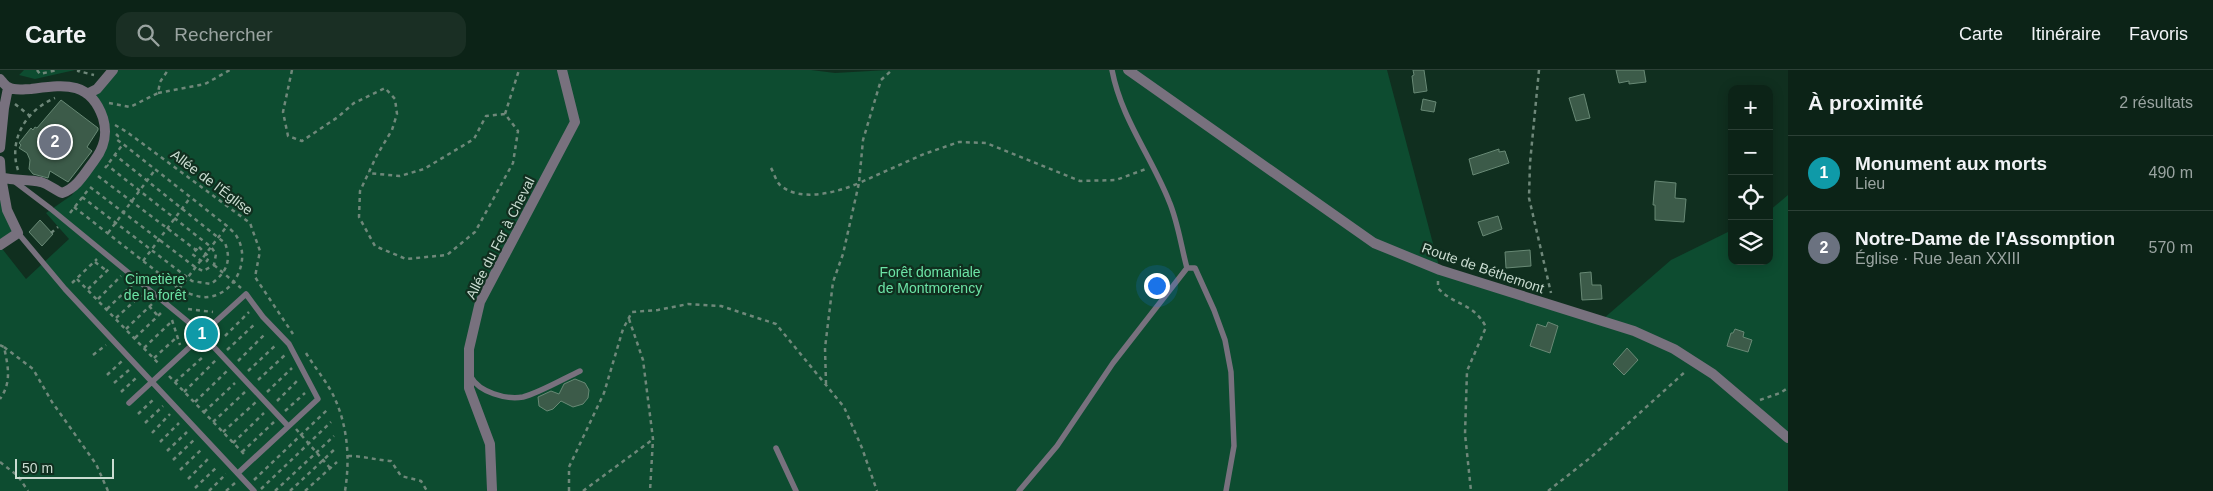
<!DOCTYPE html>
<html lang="fr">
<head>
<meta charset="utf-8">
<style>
  :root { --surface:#0c2317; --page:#1a2f24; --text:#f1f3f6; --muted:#9aa4a1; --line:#2c4036; --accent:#1a73e8 }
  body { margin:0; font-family:Arial,sans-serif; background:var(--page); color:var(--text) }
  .controls { position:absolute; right:15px; top:15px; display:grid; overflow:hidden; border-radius:10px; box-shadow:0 2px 12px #0003 }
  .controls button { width:45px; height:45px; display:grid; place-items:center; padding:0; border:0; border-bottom:1px solid var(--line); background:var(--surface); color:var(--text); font:25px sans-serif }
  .scale { position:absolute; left:15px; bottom:12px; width:99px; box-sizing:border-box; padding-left:5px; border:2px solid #cadcd1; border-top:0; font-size:14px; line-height:18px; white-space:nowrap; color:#cadcd1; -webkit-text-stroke:4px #102f1f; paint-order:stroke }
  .you { position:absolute; left:1156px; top:215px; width:18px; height:18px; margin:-12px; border:4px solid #fff; border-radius:50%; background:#1a73e8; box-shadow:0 0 0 8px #1a73e833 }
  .badge { display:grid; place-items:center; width:32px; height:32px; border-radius:50%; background:var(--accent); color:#fff; font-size:16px; font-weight:700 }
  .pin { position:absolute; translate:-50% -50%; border:2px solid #fff; box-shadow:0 1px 5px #0006 }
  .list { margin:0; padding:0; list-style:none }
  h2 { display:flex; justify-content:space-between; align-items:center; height:65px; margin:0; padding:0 20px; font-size:21px }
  h2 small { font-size:16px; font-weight:400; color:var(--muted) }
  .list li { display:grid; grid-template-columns:32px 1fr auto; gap:15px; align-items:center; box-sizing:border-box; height:75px; padding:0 20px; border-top:1px solid var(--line) }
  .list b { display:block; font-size:19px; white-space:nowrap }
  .list p { margin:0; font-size:16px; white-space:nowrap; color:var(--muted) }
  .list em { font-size:16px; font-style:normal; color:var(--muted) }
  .icon { flex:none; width:28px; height:28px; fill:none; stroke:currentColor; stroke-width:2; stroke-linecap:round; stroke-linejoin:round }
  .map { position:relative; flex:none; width:1788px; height:421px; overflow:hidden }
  header { display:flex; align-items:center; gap:30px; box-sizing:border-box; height:70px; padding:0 25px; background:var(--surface); border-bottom:1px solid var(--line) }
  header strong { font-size:24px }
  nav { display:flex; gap:28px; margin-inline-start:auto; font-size:18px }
  .search { width:350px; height:45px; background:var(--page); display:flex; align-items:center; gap:12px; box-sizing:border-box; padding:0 18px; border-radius:15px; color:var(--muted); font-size:19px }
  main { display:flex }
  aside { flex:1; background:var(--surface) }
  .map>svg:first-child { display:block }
  .green { fill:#0d4c30 }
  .building { fill:#3c5b49; stroke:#688975 }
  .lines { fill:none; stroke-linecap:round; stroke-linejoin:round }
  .path { stroke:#6f887a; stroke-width:2.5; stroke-dasharray:4 4; stroke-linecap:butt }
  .service { stroke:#78717e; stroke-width:5.5 }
  .minor { stroke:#78717e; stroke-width:10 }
  .tertiary { stroke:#78717e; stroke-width:10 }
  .labels { text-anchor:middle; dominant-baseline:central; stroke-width:4.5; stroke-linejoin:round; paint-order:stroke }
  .street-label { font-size:14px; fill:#cadcd1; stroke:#102f1f }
  .park-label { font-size:14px; fill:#6ce4a6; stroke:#102f1f }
</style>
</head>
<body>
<header>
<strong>Carte</strong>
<div class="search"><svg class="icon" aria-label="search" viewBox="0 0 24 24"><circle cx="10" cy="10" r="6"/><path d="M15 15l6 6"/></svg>Rechercher</div>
<nav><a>Carte</a><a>Itinéraire</a><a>Favoris</a></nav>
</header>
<main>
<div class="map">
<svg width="1788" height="421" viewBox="0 0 1788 421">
  <rect width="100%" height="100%" fill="#102f1f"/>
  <path class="green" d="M24,0h51l-40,9 -16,-4z
    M115,0h696l24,3 53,-3h499l53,200 163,49 68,-59 61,-30v31h37v-50l19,-16v296h-1788v-245l26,33 43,-40 -23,-26 26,-18 31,-46 2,-13 -9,-43z
    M0,107l18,56 -18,12z"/>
  <path class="building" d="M1413,0h11l3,21 -13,2 -2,-17 2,-1z
    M1616,0h28l2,12 -17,2v-3l-10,2z
    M1584,24l6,24 -14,3 -7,-23z
    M1423,29l13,3 -2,10 -13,-2z
    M61,30l37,28v2l-11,17 5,4 -24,31 -18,-11 -2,7 -15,-4 -4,-5 1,-9 -3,-7 -8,-5 2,-3 -2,-2 12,-15 2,2 2,-3 2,1z
    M1499,79v3l6,-1 4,12 -36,12 -4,-16z
    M1655,111l21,2 -1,15 11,1 -2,23 -29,-2v-15h-2z
    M1498,146l4,13 -19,7 -5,-14z
    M40,150l13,14 -11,12 -13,-14z
    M1530,180l1,16 -25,2 -1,-16z
    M1591,202l1,13h9l1,14 -20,1 -2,-27z
    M1548,252l10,4 -8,27 -20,-7 7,-22 9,3z
    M1735,259l9,3 -1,5 9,3 -4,12 -21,-6 4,-13h2z
    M1627,278l11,12 -14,15 -11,-11z
    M575,309l10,4 4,7 -1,8 -5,6 -10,3 -12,-6 -8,8 -6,2 -8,-5 -1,-9 13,-6 8,3 5,-10z"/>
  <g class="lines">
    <path class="path" d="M37,0l3,4 17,-4
      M80,0l-2,1 16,4
      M292,0l-9,42 5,24 14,5 36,-24 16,-14 31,-15 10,11 2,15 -5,16 -15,25 -17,36 -1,26 16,29 31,13 41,-4 28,-23 38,-69 5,-32 -13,-17 -19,2 -12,23 -50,30 -24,7 -32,-3
      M1539,0l-9,93 -1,35 22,95
      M158,23l47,-9 25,-14
      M109,33l21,4 28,-14 2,-11 8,-12
      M15,34l15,12
      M505,44l14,-44
      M115,55l12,7 123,91 10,28 -5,26 38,57
      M116,64l2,2 -2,3 7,5
      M771,98c3,5 5,13 9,17 20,18 58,7 79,-2l4,-43 18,-60 11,-10
      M18,100c-10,-30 8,-60 37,-72
      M98,106l98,74
      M90,117l105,80 8,4 11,-6 2,-11 -5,-7 -104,-82
      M82,127l110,84 19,3c15,-11 21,-23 14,-41l-110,-88
      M74,137l105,82c9,4 19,9 29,8 27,-3 43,-37 29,-60 -2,-4 -7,-8 -10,-11l-104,-82 -18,24
      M70,143l18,-23
      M51,163l7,-6
      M108,163l47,-63
      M199,177l10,10 -2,4 -4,1 -11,-8z
      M143,191l47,-63
      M95,192l12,9
      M214,195l27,23
      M77,209l82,85
      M1438,211v7c16,18 35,14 48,39l-19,44 -2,63 6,57
      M72,213l25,-24
      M88,219l22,-21
      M179,219l48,-63
      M98,229l23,-23
      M149,236l9,10
      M107,239l25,-24
      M188,239l25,3
      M116,248l25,-23
      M629,249l14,41 10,79 -3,52
      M172,250l8,25
      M126,259l26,-25
      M225,266l24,-24
      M135,268l28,-27
      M0,275l4,2c4,19 8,35 -4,52
      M4,277l29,22 19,33 44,62 12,27
      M144,278l27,-26
      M227,280l29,-27
      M306,283c9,15 22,30 29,46 13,29 15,61 10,92
      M93,285l13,-10
      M154,288l23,-21
      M238,291l28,-28
      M248,301l29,-27
      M107,305l15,-14
      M169,306l76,79
      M258,310l27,-25
      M175,312l28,-25
      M114,313l15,-13
      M826,314l-1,-36 8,-66 10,-28 16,-71 65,-29 35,-12 27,1 94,38 36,-1 30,-11
      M121,322l15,-14
      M184,322l32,-32
      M267,322l25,-24
      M1760,330l20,-7 8,-5
      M277,331l21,-21
      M195,332l32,-31
      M285,341l20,-18
      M204,342l31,-29
      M138,344l17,-16
      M213,352l32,-30
      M145,353l18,-17
      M296,359l34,39
      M223,362l33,-30
      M152,363l18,-19
      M160,372l19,-19
      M233,373l31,-30
      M167,381l20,-19
      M242,382l32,-30
      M348,386c15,0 28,4 43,5l10,15 20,5 6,10
      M173,390l21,-20
      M0,392l18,14 10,15
      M180,400l22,-21
      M188,409l22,-22
      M254,410l73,-70
      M195,418l23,-22
      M261,419l70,-67
      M209,421l17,-17
      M226,421l9,-8
      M275,421l59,-55
      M290,421l46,-43
      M305,421l32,-29
      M569,421v-24l35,-74 19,-64 9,-17 26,-2 30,-6 33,2 55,18 68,83 18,41 15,43
      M583,421l69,-51
      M1548,421l42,-33 96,-87"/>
    <path class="service" d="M1112,0c9,48 39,86 57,131 9,21 12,45 18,67
      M14,111l37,28 141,116 8,-3 12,3 3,10 -4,9 77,82
      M18,163l47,56 189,202
      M192,255l-2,11 3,8 9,4 9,-4
      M212,255l34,-31 17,23 26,27 29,55 -80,74
      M471,307c8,15 35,23 52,20 16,-4 42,-19 57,-26
      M129,333l64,-59
      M776,378l20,43
      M1019,421l38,-45 56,-83 74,-95h8l19,42 11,30 6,32 3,74 -8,45"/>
    <path class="minor" d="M0,9c2,2 5,7 8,8 6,4 16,2 23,2 33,-4 59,-9 72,29 5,17 1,30 -9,43 -9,12 -17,27 -32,32 -7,-3 -14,-9 -21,-11 -14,-3 -27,-1 -40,-5
      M89,23l8,-4 16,-19
      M0,78l4,-40 4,-20
      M0,91l1,16 6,33 11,23 -18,12
      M492,420l-2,-46 -21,-56v-39l11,-47 95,-180 -13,-52"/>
    <path class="tertiary" d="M1128,0l246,173 66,27 194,61 40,18 39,25 75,64"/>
  </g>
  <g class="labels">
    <g class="street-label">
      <text transform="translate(212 112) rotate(37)">Allée de l'Église</text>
      <text transform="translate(500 168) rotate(-63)">Allée du Fer à Cheval</text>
      <text transform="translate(1483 198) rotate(19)">Route de Béthemont</text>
    </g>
    <g class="park-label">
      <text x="930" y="202">Forêt domaniale<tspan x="930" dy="16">de Montmorency</tspan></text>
      <text x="155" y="209">Cimetière<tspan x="155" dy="16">de la forêt</tspan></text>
    </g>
  </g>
</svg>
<div class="controls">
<button>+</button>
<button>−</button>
<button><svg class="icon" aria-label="locate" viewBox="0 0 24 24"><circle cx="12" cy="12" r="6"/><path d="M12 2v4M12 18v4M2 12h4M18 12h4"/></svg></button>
<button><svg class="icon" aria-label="layers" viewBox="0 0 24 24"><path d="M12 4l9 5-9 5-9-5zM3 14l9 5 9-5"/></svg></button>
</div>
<div class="scale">50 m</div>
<div class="you"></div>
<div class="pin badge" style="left:202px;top:264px;background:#0f9aa8">1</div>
<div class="pin badge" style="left:55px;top:72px;background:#6b7280">2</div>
</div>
<aside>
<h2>À proximité<small>2 résultats</small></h2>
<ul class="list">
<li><span class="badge" style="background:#0f9aa8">1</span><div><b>Monument aux morts</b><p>Lieu</p></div><em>490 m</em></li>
<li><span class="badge" style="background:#6b7280">2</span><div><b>Notre-Dame de l'Assomption</b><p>Église · Rue Jean XXIII</p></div><em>570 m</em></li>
</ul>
</aside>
</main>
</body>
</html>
